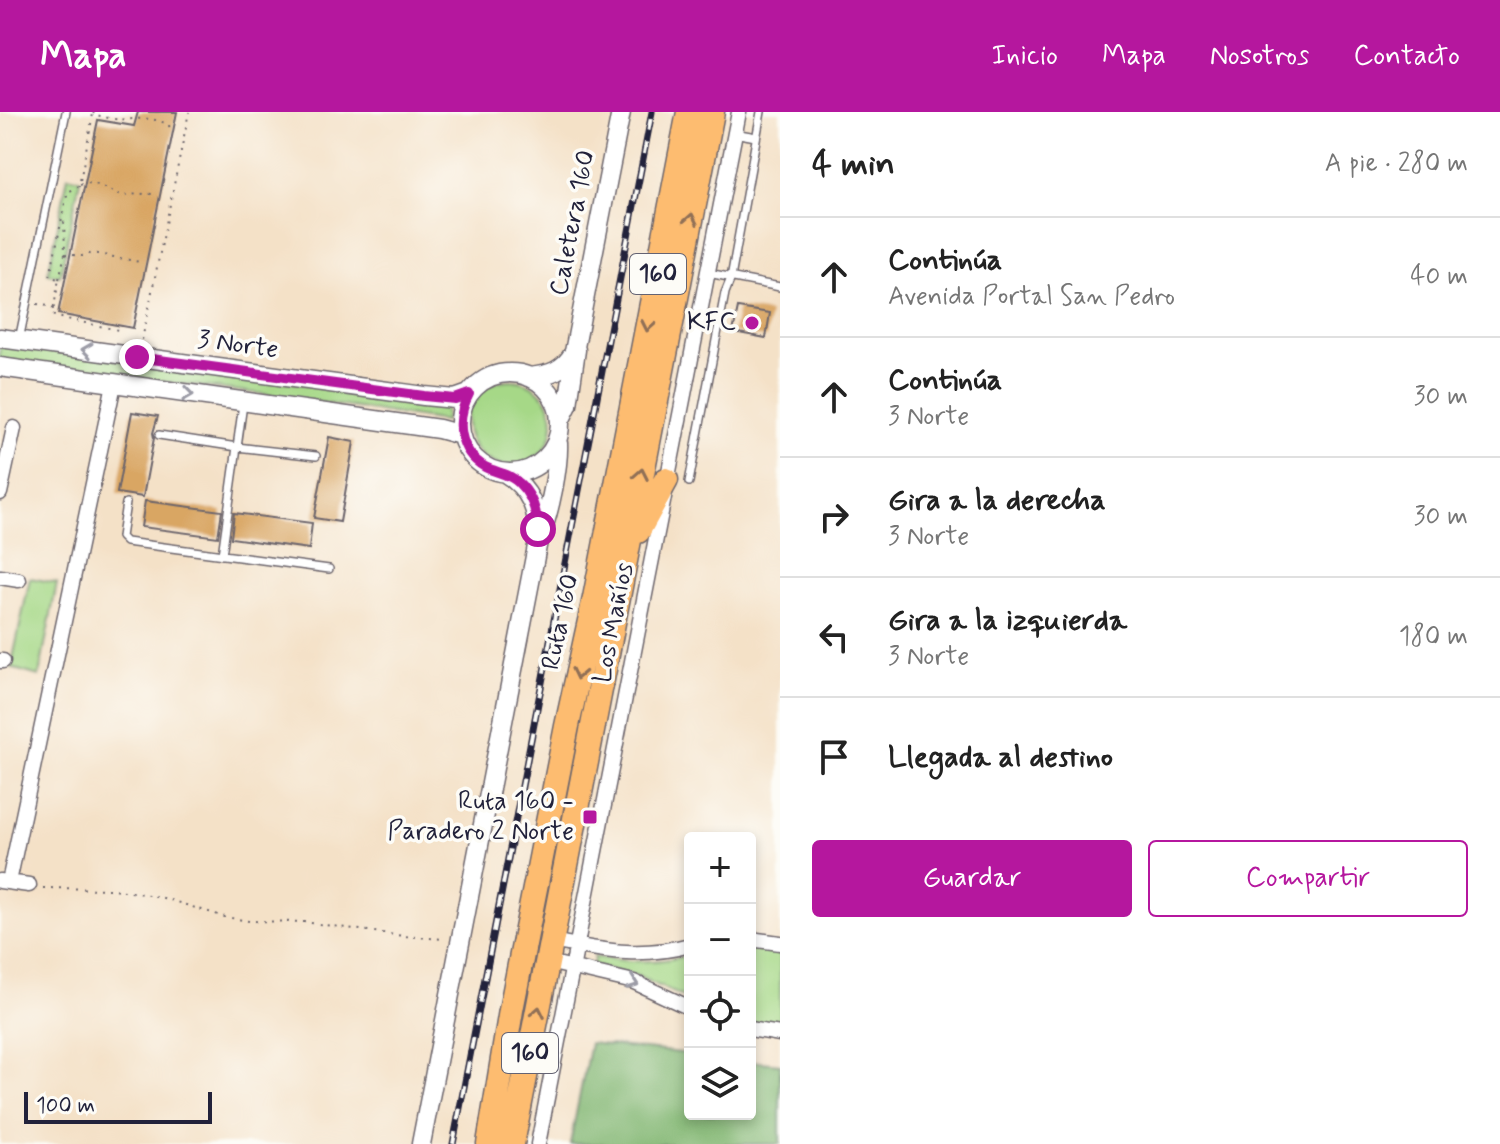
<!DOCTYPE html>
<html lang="es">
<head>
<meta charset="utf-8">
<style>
  :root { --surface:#fff; --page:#f2f2f2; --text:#222; --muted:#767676; --line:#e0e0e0; --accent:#b5179e }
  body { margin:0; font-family:Mynerve,sans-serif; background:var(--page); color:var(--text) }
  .controls { position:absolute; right:24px; bottom:24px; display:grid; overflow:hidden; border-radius:8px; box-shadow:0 4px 12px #0003 }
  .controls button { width:72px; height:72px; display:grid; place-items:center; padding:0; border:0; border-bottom:2px solid var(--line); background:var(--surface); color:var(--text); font:40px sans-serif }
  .scale { position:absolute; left:24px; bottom:20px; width:188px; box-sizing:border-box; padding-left:8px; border:4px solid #22223b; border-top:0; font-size:22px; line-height:28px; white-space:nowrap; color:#22223b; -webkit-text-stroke:6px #fdfcf7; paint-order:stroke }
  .stop { position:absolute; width:24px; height:24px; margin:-18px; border:6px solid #b5179e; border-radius:50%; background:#fff }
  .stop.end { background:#b5179e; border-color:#fff; box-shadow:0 2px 8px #0008 }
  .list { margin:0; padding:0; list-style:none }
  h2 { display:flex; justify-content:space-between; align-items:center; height:104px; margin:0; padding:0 32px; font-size:34px }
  h2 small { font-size:26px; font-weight:400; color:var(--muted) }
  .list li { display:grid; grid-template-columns:52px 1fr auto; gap:24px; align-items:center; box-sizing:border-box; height:120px; padding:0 32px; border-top:2px solid var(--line) }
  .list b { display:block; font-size:30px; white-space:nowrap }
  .list p { margin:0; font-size:26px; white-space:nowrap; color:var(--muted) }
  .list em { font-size:26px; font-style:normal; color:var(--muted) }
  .actions { display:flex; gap:16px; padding:24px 32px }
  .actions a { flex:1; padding:18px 0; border:2px solid var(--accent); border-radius:8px; text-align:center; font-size:28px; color:var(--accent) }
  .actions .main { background:var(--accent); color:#fff }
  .icon { flex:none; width:44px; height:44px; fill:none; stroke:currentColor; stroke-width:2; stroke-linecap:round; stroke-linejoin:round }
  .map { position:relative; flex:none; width:780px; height:1032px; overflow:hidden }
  header { display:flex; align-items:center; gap:48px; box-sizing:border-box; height:112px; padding:0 40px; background:var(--accent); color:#fff }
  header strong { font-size:38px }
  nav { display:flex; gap:44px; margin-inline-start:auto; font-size:28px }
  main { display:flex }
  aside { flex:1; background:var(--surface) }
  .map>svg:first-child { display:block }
  .green { fill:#a6d887; stroke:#647d61; stroke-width:2 }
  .forest { fill:#84b874; stroke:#536d58; stroke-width:2 }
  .building { fill:#d9a664 }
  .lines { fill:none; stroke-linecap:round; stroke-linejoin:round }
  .service-casing { stroke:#6c656c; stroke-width:10 }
  .minor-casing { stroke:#6c656c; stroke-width:17 }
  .tertiary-casing { stroke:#6c656c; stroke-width:21 }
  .trunk-casing { stroke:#6c656c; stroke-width:27 }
  .path { stroke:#6c656c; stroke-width:2; stroke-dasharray:2 6; stroke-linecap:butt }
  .service { stroke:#fff; stroke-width:7 }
  .minor { stroke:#fff; stroke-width:14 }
  .tertiary { stroke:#fff; stroke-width:18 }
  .trunk { stroke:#fdbc70; stroke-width:24 }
  .rail-casing { stroke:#22223b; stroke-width:7 }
  .rail { stroke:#fdfcf7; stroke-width:4; stroke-dasharray:12; stroke-linecap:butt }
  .oneway { stroke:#906f56 }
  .oneway2 { stroke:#9c9ca7 }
  .route { stroke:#b5179e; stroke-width:10 }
  .poi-dot { fill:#b5179e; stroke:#fdfcf7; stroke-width:3 }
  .labels { text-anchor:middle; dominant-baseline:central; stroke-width:7; stroke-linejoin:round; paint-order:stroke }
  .shield { fill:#fdfcf7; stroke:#646373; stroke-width:2 }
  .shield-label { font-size:24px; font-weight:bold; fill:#22223b }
  .street-label { font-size:26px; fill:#22223b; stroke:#fdfcf7 }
  .poi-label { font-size:26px; fill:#22223b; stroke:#fdfcf7; text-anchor:end }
</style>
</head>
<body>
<header>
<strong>Mapa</strong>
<nav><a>Inicio</a><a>Mapa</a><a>Nosotros</a><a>Contacto</a></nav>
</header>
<main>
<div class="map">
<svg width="780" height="1032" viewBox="0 0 780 1032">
  <rect width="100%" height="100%" fill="#fdfcf7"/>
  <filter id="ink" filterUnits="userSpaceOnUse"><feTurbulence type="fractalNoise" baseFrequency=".0125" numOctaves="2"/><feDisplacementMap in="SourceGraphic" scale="16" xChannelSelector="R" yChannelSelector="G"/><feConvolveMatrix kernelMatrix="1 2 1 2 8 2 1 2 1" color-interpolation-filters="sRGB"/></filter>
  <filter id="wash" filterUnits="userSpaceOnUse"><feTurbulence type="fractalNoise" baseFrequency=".006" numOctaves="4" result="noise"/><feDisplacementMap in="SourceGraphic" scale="32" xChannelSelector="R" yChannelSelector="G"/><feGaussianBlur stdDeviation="1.8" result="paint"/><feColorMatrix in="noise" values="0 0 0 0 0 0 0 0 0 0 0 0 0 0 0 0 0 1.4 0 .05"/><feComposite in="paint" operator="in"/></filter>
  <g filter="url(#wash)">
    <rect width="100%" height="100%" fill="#f4e1c7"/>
    <path class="green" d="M68,64l12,3 -20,97 -12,-2z
      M0,232l446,59 -1,18 -182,-27 -263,-33z
      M467 311a43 43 0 1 1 86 0a43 43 0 1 1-86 0Z
      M30,466l27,5 -18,93 -28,-8z
      M750,835l30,4v77l-30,-5z
      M690,843v45l-53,-24 -44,-10 1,-9c38,5 59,7 96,-2z"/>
    <path class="forest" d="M590,931l100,11v60h60v-53l30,3v80h-210z"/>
    <g id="blocks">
      <path class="building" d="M138,0h39l-44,216 -75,-14 40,-194 36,6z
        M738,196l32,5 -4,25 -33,-6z
        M132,300l26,4 -5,17 1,5 -11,59 -26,-4z
        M329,325l25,5 -14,80 -26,-4z
        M145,389l77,10 -4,26 -77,-10z
        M234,401l78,10 -3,26 -78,-11z"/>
    </g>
  </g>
  <g filter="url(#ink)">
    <use href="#blocks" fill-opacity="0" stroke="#6c656c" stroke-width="2"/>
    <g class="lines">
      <g class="service-casing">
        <path id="service" d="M734,21l22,4
          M708,161l72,14
          M19,228l47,-228
          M159,323l78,12 79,9
          M689,370l36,-189 6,-15 30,-166
          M126,391l-5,34 5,5 203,27
          M222,443l21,-151"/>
      </g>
      <g class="minor-casing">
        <path id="minor" d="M0,381l14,-65
          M0,465l19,3
          M0,549h3
          M0,769l29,4
          M9,770l105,-498
          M750,827l30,4
          M551,829c51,9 87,18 139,4
          M548,850l86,20 56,26
          M750,917l30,5
          M538,1032l201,-1032"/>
      </g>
      <g class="tertiary-casing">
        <path id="tertiary" d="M0,226l424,58 31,3 14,-5
          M0,255l439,62 22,6
          M460 311a50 50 0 1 1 100 0a50 50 0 1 1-100 0Z
          M529,265c20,-2 35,-6 45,-25l47,-240
          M560,309l8,-16 8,-55
          M542,419c8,-22 17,-64 16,-88
          M421,1032l117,-603c1,-29 -7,-52 -33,-68"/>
      </g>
      <g class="trunk-casing">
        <path id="trunk" d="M638,419l28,-51
          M489,1032l22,-134 56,-284 28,-128 94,-486
          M512,1032l200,-1032"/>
      </g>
      <path class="path" d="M94,0l-1,2c7,2 14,4 21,5 21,2 33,-5 55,6l1,7
        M80,73c16,-7 29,9 45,10 9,0 18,-2 27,-1
        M65,142l17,2 11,-3 47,9
        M59,167l6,-25 -1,-36
        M37,192l17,3 5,-28 -9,-2 16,-79 4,-7 9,-5 14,-72
        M53,196l-1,7 5,2 66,14
        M142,228l47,-228
        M43,776l70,1 47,8 65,20 24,4 55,1 99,14 40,3"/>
      <use href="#service" class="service"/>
      <use href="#minor" class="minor"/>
      <use href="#tertiary" class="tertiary"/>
      <use href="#trunk" class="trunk"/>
      <g class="rail-casing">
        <path id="rail" d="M453,1032l199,-1032"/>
      </g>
      <use href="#rail" class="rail"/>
    </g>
    <defs><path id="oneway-chevron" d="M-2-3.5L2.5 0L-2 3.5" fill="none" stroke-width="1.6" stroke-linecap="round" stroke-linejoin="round" transform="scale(2)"/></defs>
    <g class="oneway">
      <use href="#oneway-chevron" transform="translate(691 107) rotate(-79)"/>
      <use href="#oneway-chevron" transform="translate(648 214) rotate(101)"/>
      <use href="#oneway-chevron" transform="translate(641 362) rotate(-79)"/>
      <use href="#oneway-chevron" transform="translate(578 562) rotate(102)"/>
      <use href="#oneway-chevron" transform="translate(538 900) rotate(-79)"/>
    </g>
    <g class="oneway2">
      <use href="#oneway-chevron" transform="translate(87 238) rotate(-172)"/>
      <use href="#oneway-chevron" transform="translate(188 282) rotate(8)"/>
      <use href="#oneway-chevron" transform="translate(633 871) rotate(20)"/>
    </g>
  </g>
  <g class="lines" filter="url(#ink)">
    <path class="route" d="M137,245l287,39 31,3 14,-5c-14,26 -11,57 16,73 12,6 24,6 34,16 14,13 18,29 19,46"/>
  </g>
  <g class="poi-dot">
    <circle cx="752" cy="211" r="8"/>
    <rect x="582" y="697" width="16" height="16" rx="4"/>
  </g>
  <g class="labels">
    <g class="shield">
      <rect x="630" y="142" width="56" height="40" rx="6"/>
      <rect x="502" y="921" width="56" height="40" rx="6"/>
    </g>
    <g class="shield-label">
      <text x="658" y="162">160</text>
      <text x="530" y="941">160</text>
    </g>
    <g class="street-label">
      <text transform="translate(573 111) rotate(-79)">Caletera 160</text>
      <text transform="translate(238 233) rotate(8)">3 Norte</text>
      <text transform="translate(561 510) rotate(-78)">Ruta 160</text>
      <text transform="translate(614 511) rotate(-79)">Los Mañíos</text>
    </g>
    <g class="poi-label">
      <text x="736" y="211">KFC</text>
      <text x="574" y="690">Ruta 160 -<tspan x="574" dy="30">Paradero 2 Norte</tspan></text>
    </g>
  </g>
</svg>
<div class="controls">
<button>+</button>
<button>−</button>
<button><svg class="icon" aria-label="locate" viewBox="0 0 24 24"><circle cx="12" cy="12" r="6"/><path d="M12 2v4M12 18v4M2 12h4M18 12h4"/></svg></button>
<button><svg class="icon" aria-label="layers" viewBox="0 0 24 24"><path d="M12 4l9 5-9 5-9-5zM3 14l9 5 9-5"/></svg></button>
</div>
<div class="scale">100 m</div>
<div class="stop" style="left:538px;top:417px"></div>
<div class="stop end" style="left:137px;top:245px"></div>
</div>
<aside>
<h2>4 min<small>A pie · 280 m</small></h2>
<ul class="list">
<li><svg class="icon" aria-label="ahead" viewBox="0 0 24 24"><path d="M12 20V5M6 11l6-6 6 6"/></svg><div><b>Continúa</b><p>Avenida Portal San Pedro</p></div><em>40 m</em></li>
<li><svg class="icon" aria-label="ahead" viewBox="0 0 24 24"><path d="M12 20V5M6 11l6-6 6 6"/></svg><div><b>Continúa</b><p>3 Norte</p></div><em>30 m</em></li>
<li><svg class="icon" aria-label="right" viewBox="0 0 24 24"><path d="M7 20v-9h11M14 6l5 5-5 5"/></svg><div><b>Gira a la derecha</b><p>3 Norte</p></div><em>30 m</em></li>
<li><svg class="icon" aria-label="left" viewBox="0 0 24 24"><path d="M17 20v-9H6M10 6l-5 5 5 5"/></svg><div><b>Gira a la izquierda</b><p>3 Norte</p></div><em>180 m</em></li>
<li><svg class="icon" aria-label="arrive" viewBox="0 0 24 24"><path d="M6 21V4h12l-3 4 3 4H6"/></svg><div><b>Llegada al destino</b></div></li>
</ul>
<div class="actions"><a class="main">Guardar</a><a>Compartir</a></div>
</aside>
</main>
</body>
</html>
